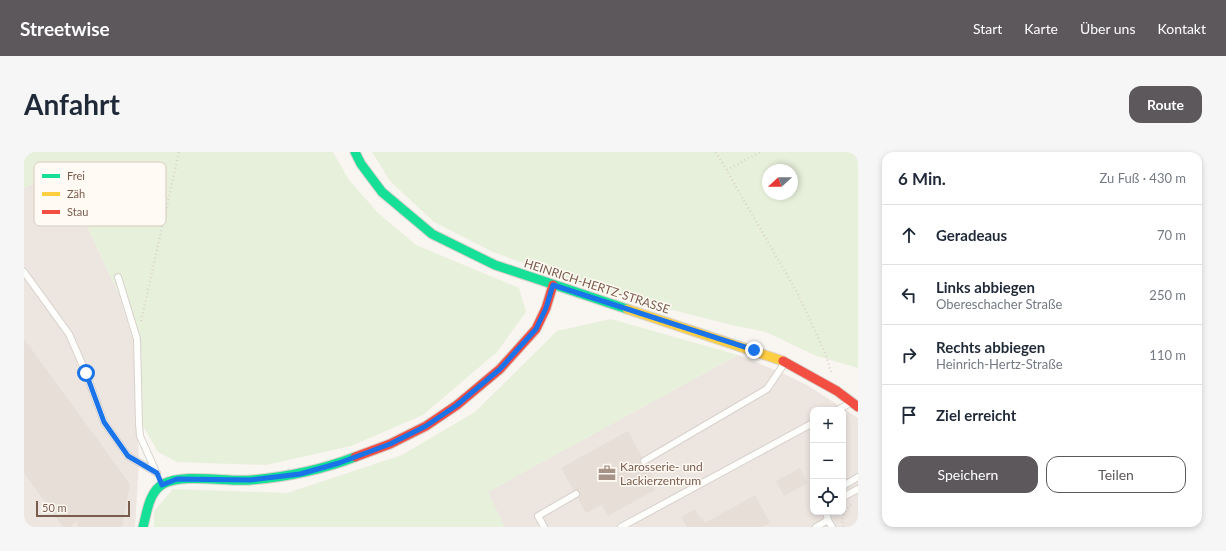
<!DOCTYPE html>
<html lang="de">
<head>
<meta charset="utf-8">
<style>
  :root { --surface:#fff; --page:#f6f6f7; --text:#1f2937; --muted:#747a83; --line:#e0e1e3; --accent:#5c585b }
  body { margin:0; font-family:Lato,sans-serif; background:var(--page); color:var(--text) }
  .controls { position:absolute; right:12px; bottom:12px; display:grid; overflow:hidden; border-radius:8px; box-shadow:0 2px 6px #0003 }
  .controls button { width:36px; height:36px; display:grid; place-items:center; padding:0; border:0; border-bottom:1px solid var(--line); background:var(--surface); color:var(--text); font:20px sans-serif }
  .compass { position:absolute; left:738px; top:12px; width:36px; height:36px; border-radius:50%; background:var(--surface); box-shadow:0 2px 6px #0003; rotate:249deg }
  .scale { position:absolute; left:12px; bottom:10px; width:94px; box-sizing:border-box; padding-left:4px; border:2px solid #7a5c4d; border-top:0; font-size:11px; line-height:14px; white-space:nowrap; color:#7a5c4d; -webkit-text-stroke:3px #fffaf3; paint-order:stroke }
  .stop { position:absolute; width:12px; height:12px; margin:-9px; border:3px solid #1a73e8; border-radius:50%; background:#fff }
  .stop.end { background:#1a73e8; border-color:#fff; box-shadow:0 1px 4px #0008 }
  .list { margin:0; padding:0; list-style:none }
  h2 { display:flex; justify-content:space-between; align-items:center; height:52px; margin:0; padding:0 16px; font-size:17px }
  h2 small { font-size:13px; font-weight:400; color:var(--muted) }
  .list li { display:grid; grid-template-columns:26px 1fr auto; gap:12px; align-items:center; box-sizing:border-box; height:60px; padding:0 16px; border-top:1px solid var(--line) }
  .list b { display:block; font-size:15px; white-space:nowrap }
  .list p { margin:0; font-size:13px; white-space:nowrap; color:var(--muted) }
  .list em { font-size:13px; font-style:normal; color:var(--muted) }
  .actions { display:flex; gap:8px; padding:12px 16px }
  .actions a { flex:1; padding:9px 0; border:1px solid var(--accent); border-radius:12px; text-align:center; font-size:14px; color:var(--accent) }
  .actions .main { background:var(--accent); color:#fff }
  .icon { flex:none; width:22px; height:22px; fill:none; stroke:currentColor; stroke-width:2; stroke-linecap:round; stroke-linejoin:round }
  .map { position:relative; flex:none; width:834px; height:375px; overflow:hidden; border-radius:12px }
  header { display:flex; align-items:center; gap:24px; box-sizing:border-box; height:56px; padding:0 20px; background:var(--accent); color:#fff }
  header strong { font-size:19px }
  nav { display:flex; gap:22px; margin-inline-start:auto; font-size:14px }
  .intro { display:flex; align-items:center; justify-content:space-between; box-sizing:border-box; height:96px; padding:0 24px }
  h1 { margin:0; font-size:28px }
  .button { padding:10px 18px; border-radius:12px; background:var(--accent); color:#fff; font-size:14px; font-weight:700 }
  main { display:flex; gap:24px; padding:0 24px }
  aside { flex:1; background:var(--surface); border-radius:12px; box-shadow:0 2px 6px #0003 }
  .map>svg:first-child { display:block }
  .industrial { fill:#ede5e0; fill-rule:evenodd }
  .green { fill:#e7f0db; fill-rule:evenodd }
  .building { fill:#e6ded7 }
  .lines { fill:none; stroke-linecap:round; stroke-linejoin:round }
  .lane-casing { stroke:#d7d1cb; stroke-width:8 }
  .fast-casing { stroke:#d9d2cb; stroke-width:11 }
  .slow-casing { stroke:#d9d2cb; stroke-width:11 }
  .jam-casing { stroke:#d9d2cb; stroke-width:11 }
  .path { stroke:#dcd5d0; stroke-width:2.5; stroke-dasharray:1 3; stroke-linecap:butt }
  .lane { stroke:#fefefd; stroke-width:6 }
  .fast { stroke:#16e098; stroke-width:9 }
  .slow { stroke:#ffcf43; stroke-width:9 }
  .jam { stroke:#f24e42; stroke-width:9 }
  .route { stroke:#1a73e8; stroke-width:5 }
  .labels { text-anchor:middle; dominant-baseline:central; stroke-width:3; stroke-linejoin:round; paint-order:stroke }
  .street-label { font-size:12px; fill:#7a5c4d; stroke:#fffaf3 }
  .poi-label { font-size:12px; fill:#7a5c4d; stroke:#fffaf3; text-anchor:start }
  .key { fill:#fffaf3; stroke:#d7cbc1; stroke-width:1 }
  .key-label { font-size:11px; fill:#7a5c4d }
</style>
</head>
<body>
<header>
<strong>Streetwise</strong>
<nav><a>Start</a><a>Karte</a><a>Über uns</a><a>Kontakt</a></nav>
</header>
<div class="intro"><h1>Anfahrt</h1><a class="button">Route</a></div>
<main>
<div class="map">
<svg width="834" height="375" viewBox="0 0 834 375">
  <rect width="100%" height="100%" fill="#f9f5f0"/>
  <path class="industrial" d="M16,29l31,10 48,104 14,45 6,122 -4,65h-111v-339z
    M714,203l42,17 27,13 51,33v109h-353l-18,-35zM789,258h30v102h-30z"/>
  <path class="green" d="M0,0h309l16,28 28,32 39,33 103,43 7,24 -29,40 -74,63 -72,31 -85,19 -89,-3 -19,-10 -15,-26 -2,-84 -70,-151 -31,-10 -16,7z
    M348,0h486v216l-44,-13 -48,-23 -35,-7 -139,-36 -101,-38 -57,-29 -44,-41zM744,18h24v24h-24z
    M587,167l127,36 -250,137 17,35h-351v-16l19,-22 114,4 115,-38 73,-43 82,-81z"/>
  <path class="building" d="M0,187l106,145 -8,43h-45l1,-7 -8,7h-7l-39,-54z
    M604,279l25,46 -4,2 6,11 -47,26 -6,-11 -16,8 -25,-45z
    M776,316l8,15 -24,13 -8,-15z
    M731,343l15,28 -8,4h-75l-6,-10 14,-8 4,7 4,3 2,4z"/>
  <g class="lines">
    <g class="lane-casing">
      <path id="lane" d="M0,120l45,62 17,39 18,49 24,34 29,17
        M94,125l19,62 2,85 1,12 16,36
        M813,258l14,-7
        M620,309l123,-72 17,-25
        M819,334l15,-9
        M819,345l15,-8
        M802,360l2,8 4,7
        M520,375l-6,-11 38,-22
        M597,375l192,-104
        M792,375l12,-7"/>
    </g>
    <g class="fast-casing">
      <path id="fast" d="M331,0l6,12 21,28 50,42 63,31 132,44
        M119,375c4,-15 6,-35 20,-43 21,-11 63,-2 88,-4 36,-3 70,-10 104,-23"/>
    </g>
    <g class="slow-casing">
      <path id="slow" d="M603,157l156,52"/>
    </g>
    <g class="jam-casing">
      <path id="jam" d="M759,209l54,30 21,16
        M331,305l35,-13 36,-18 31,-21 43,-36 36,-40 10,-21 7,-23"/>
    </g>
    <path class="path" d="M692,0l82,142 28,61 5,17
      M703,18l33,-18
      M117,169l38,-169
      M819,375c-2,-11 1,-17 10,-23"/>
    <use href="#lane" class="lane"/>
    <use href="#fast" class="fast"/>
    <use href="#slow" class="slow"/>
    <use href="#jam" class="jam"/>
  </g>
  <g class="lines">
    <path class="route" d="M62,221l18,49 24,34 29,17 5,12 15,-6 73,1 50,-6 39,-11 51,-19 36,-18 31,-21 43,-36 36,-40 10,-21 7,-23 201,65"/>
  </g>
  <defs>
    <g id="office-bare" transform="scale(1.38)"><path d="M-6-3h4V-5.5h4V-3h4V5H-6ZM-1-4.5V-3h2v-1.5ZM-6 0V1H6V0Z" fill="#a69286" stroke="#fffaf3" stroke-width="2.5" paint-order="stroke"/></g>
  </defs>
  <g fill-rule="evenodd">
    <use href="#office-bare" x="583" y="321"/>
  </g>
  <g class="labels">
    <g class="street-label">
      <text transform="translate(573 134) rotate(18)">HEINRICH-HERTZ-STRASSE</text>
    </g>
    <g class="poi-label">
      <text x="596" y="314">Karosserie- und<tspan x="596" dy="14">Lackierzentrum</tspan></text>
    </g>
  </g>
  <rect x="10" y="10" width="132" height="64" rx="6" class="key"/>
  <rect x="18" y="22" width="18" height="4" fill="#16e098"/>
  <rect x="18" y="40" width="18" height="4" fill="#ffcf43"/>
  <rect x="18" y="58" width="18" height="4" fill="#f24e42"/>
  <g class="key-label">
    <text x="43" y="28">Frei</text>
    <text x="43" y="46">Zäh</text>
    <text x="43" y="64">Stau</text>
  </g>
</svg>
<div class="controls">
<button>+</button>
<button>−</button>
<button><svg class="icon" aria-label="locate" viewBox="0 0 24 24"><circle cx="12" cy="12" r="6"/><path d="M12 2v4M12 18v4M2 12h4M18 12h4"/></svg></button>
</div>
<svg class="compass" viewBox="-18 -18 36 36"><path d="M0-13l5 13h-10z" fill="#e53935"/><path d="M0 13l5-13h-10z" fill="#747a83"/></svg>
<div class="scale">50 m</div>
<div class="stop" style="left:62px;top:221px"></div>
<div class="stop end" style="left:730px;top:198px"></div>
</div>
<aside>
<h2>6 Min.<small>Zu Fuß · 430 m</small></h2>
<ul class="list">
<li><svg class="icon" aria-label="ahead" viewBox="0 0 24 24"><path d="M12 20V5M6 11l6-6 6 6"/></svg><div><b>Geradeaus</b></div><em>70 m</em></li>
<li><svg class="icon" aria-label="left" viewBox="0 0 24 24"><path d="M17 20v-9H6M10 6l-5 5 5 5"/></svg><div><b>Links abbiegen</b><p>Obereschacher Straße</p></div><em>250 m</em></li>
<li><svg class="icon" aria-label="right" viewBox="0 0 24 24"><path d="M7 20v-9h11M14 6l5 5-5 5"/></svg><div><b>Rechts abbiegen</b><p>Heinrich-Hertz-Straße</p></div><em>110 m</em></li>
<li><svg class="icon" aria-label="arrive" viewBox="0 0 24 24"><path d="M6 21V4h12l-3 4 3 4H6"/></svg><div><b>Ziel erreicht</b></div></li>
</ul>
<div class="actions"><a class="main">Speichern</a><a>Teilen</a></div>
</aside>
</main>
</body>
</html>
